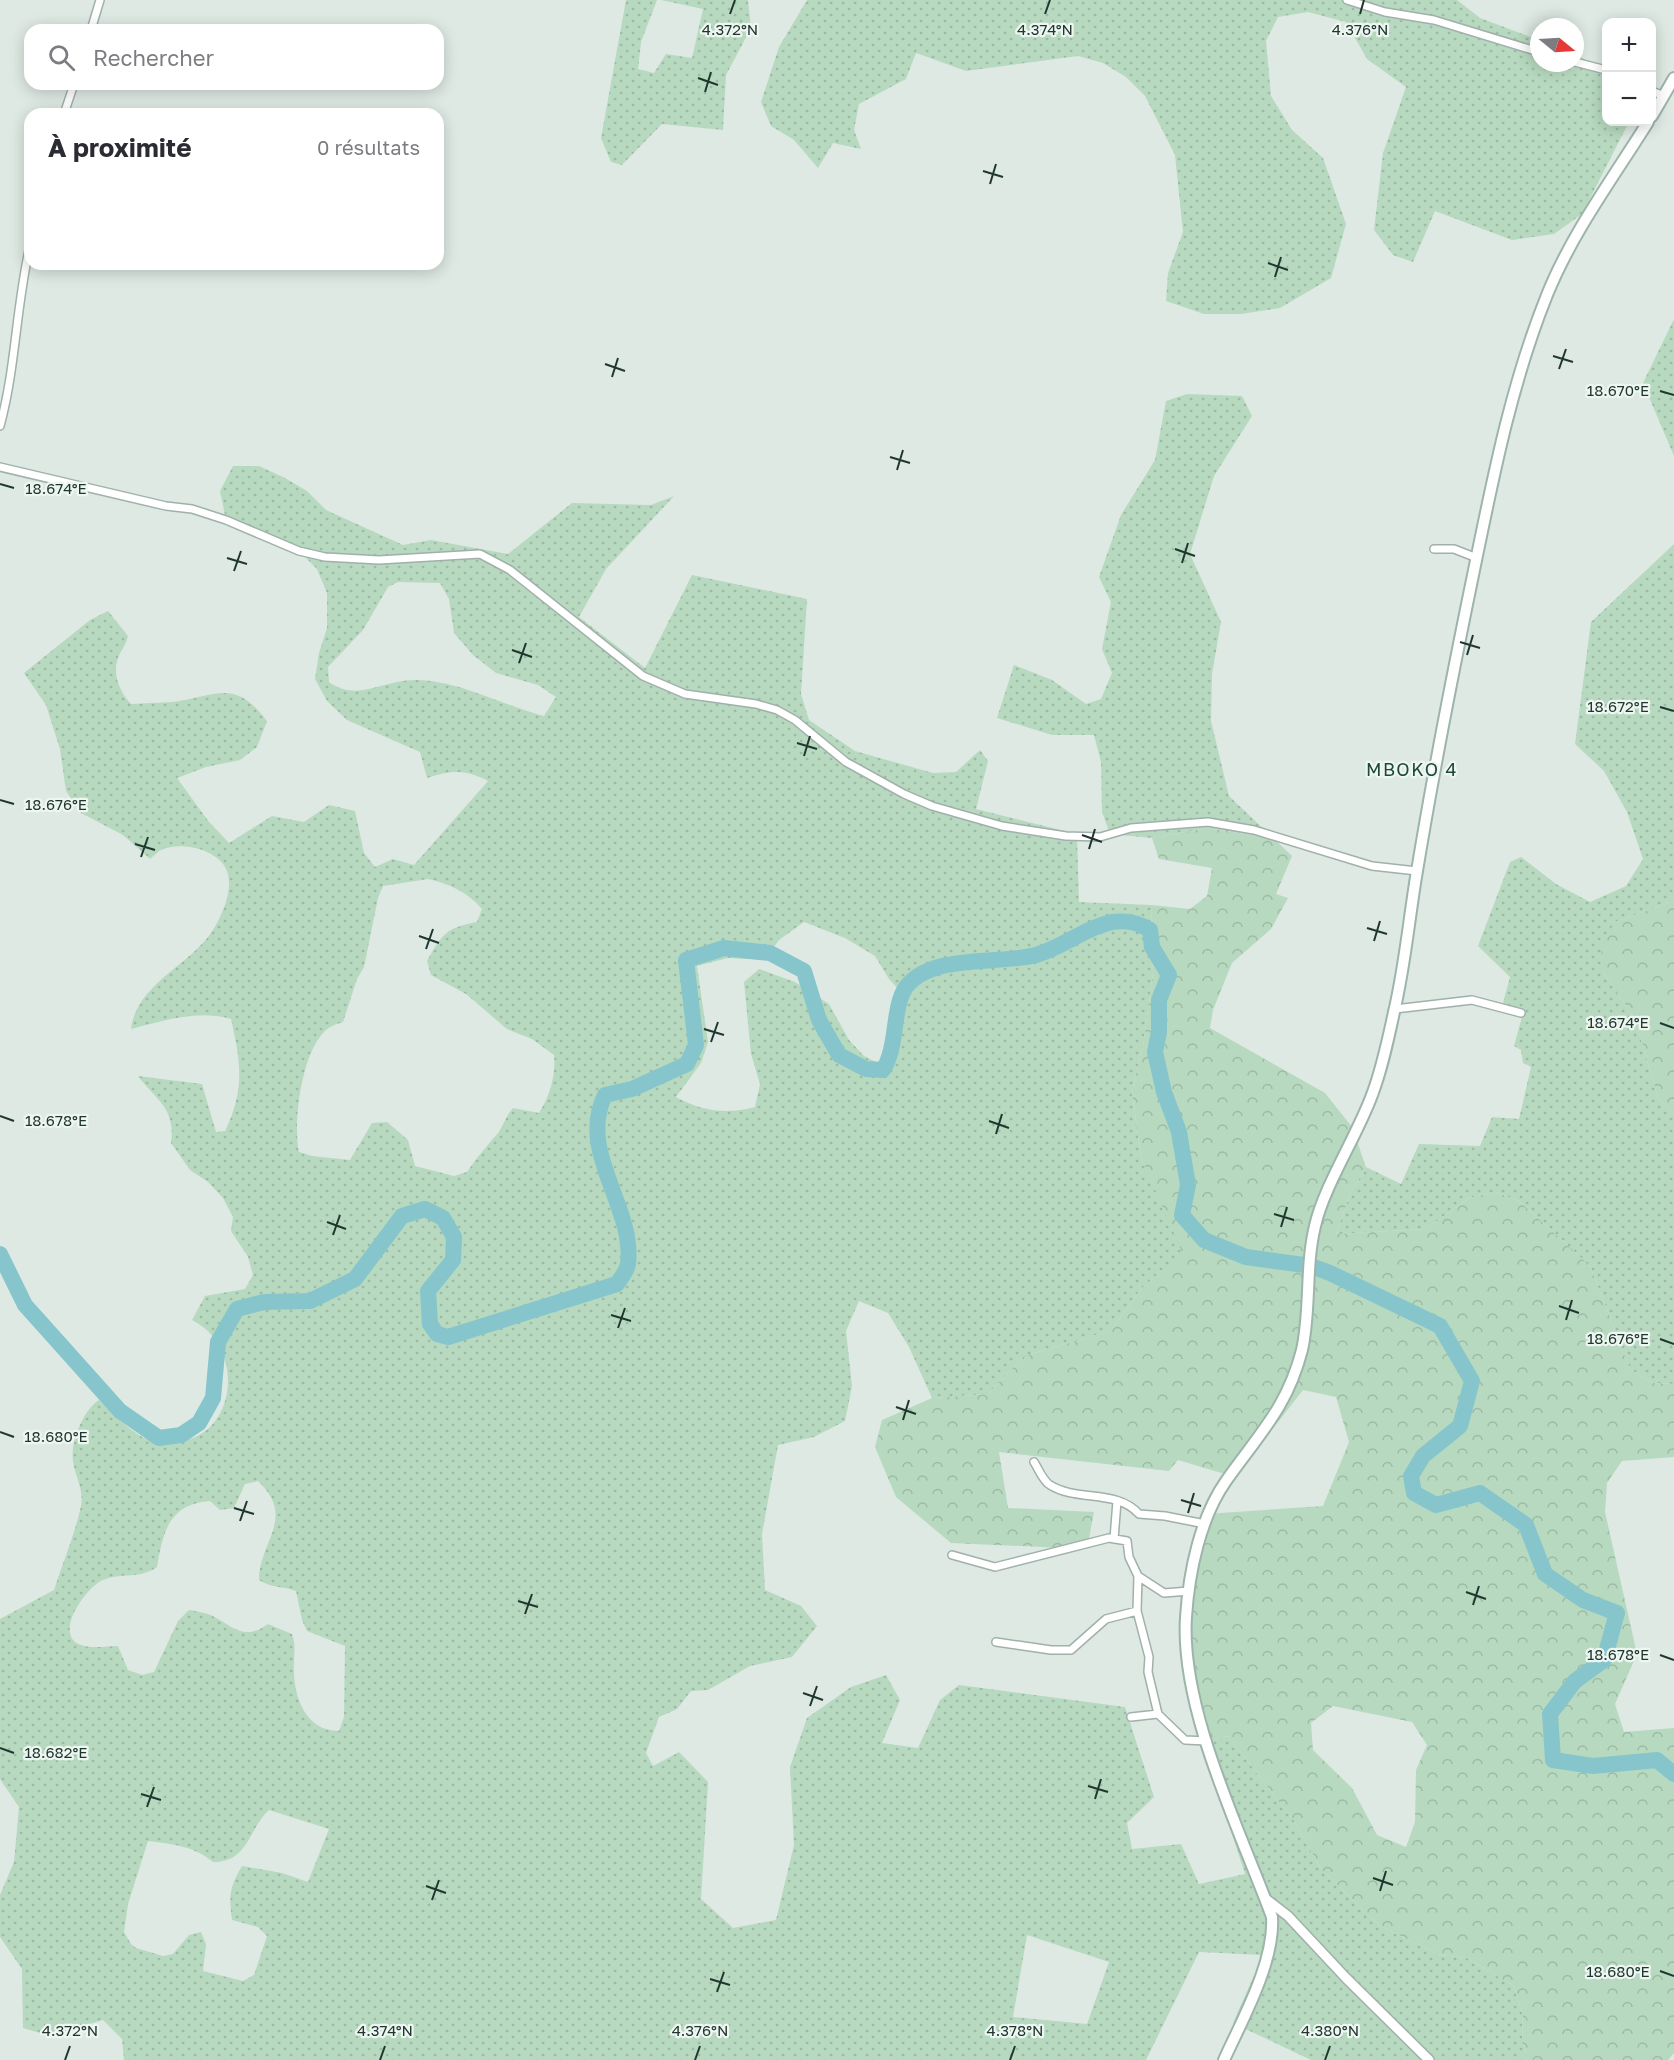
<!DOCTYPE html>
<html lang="fr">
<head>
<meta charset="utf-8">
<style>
  :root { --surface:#fff; --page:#f7f7f7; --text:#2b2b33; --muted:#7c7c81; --line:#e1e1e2 }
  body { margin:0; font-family:"Golos Text",sans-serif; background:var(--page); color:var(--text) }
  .controls { position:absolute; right:18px; top:18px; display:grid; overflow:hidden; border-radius:12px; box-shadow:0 3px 15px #0003 }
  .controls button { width:54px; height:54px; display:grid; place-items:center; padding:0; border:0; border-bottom:2px solid var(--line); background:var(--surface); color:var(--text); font:30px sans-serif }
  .compass { position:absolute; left:1530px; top:18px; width:54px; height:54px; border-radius:50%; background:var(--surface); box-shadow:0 3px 15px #0003; rotate:108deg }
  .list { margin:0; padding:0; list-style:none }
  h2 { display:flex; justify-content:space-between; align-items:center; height:78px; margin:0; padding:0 24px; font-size:26px }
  h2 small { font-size:20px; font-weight:400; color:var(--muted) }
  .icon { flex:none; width:33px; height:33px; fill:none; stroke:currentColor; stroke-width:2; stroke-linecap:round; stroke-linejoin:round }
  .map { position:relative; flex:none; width:1674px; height:2060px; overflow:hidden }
  .search { position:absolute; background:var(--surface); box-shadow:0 3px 15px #0003; left:24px; top:24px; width:420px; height:66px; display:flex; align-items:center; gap:15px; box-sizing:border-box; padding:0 21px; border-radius:18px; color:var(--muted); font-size:22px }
  .panel { position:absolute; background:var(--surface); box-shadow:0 3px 15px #0003; left:24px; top:108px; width:420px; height:162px; border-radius:18px }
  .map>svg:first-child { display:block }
  .grass { fill:url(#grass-dots); fill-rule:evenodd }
  .forest { fill:url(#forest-crowns); fill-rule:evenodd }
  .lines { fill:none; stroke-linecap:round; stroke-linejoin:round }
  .river { stroke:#87c5cc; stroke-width:16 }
  .minor-casing { stroke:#a1b0aa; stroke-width:10 }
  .tertiary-casing { stroke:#a1b0aa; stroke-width:12 }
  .secondary-casing { stroke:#9db4ab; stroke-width:14 }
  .minor { stroke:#fff; stroke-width:7 }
  .tertiary { stroke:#fff; stroke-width:9 }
  .secondary { stroke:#fff; stroke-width:10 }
  .ticks { fill:none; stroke:#203730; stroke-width:2 }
  .labels { text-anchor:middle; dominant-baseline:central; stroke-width:4.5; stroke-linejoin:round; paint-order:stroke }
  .quarter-label { font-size:18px; letter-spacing:1.5px; fill:#1d483c; stroke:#eef6f1 }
  .ticks-label { font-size:15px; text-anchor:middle; fill:#203730; stroke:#eef6f1; stroke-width:4.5; stroke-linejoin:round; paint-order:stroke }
</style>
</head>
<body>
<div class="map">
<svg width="1674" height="2060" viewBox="0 0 1674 2060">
  <defs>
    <pattern id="grass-dots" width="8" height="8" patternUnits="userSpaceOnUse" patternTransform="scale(1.5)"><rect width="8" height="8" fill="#b7d9bf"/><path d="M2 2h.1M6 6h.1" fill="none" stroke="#9dbba4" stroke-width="1.8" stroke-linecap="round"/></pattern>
    <pattern id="forest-crowns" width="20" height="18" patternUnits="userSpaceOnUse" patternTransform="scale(1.5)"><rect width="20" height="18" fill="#b7d9bf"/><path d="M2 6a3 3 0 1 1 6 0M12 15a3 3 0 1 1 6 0" fill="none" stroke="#9dbba4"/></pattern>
  </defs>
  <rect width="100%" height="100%" fill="#dee9e3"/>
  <path class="grass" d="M626,0h31l-16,42 -3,27 16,4 12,-19 26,4 11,-49 -42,-9h87l3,28 -25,47 -3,55 -61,-6 -40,41 -11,-3 -10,-24z
    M807,0h650l23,18 59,22v23h36v-9l31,17v51h23l-47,92 -28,20 -42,6 -77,-29 -22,51 -20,-7 -19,-25 9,-77 23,-66 -39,-28 -21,-37 -38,-10 -30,5 -12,24 5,55 21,34 31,28 23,66 -15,54 -51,30 -39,6h-37l-38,-13 2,-28 15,-41 -8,-77 -30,-59 -19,-19 -23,-14 -25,-7 -112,15 -50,-18 -10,26 -47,25 -5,26 7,19 -28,-6 -15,25 -24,-28 -23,-14 -10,-24 18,-55z
    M1674,319v137l-31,-73z
    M1187,394l55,2 10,20 -38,60 -24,78 31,68 -9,52 -1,47 18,75 44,42 -67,-10 -54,10 -42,-4 -8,-22 -1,-50 -7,-27h-42l-55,-17 17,-53 38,15 34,24 15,-5 11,-26 -10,-24 9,-47 -12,-25 22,-62 34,-55 11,-59z
    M233,466h26l26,12 22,13 19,19 77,35 28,-5 77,14 64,-51 79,2 23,-9 -68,73 -27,48 66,51 47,-93 115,24 -6,95 8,26 46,31 78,22 23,-1 24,-22 8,11 -12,48 101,25 2,68 72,3 2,67 -9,68 -12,52 9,65 42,95 -42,37 -31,42 -86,25 -36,38 -56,4 -23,-51 -21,-34 -29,-12 -13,30 6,55 -7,35 -31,16 -36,8 -16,89 3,56 36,16 16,20 -25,31 -42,9 -42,24 -17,1 -14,18 -18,8 -13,36 7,13 26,-14 29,30 -7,117 32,29 43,-8 18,-75 -4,-78 17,-49 44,-31 35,-12 14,25 -18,43 36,5 22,-48 19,-15 166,22 29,90 -27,26 5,26 49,-5 18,40 46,-10 -43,-132 26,-6 67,86 26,47 59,57 60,29 27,3 47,28 9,30 -1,26 6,18h-217l-78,-37 30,-68 -64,-3 -53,108h-1022l-2,-21 -19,-19 -53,16 -27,-8 -1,-59 -22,-32v-42l14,-33 5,-55 -19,-28v-160l54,-29c9,-28 21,-56 27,-84 3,-17 -6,-29 -8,-45 -3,-19 11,-52 26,-61 14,12 28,29 45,38 6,3 16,3 23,3 68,7 83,-92 25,-121l13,-24 40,-7 8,-14 -5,-18 -17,-26 2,-14 -10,-19 -15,-16 -18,-12 -19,-27c5,-35 -15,-43 -33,-67l64,8 14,48 9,-1c20,-41 16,-69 6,-112 -31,-10 -69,2 -100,10 6,-45 56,-62 80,-96 11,-16 24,-46 15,-64 -9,-20 -46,-28 -65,-19 -4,2 -7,6 -11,9l-27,-24 -42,-22 -15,-22 -6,-42 -14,-44 -22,-32 66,-53 18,-9 20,25c-2,9 -7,14 -10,22 -6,17 2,34 13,46 14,-1 28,-1 42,-2 45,-6 61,-24 94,19l-10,26 -17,13 -34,7 -29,11 32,44 20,21 43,-27 32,6 25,-17 26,6 9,42 11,14 18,-8 21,6 74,-84c-22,-12 -37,-11 -61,-3l-7,-26 -73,-32 -20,-19 -12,-22 4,-26 8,-25v-35l-10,-24 -18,-18 -51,-17 -22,-14 -6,-29zM398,582l42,1 9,16 5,34 19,22 23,18 42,12 18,12 -12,19c-43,-11 -83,-35 -128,-36 -32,-1 -59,23 -87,2l-1,-15 35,-37 25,-43zM428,879c20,4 41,14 54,30l-5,13c-31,6 -34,11 -50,39l4,14 35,19 41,35 25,10 22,16c2,20 -4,41 -15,58l-26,-5c-8,9 -9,17 -15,25 -11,13 -22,25 -31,39l-13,4 -39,-10 -7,-26 -21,-18 -15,1 -22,37 -38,-4 -13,-4c-6,-29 2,-91 21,-115 6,-9 13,-12 23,-15l14,-43 7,-12 14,-69 5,-12zM804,922l41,16 30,18 14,23 17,18 -5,40 -8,23 -11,5 -18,-9 -15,-16 -20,-36 -34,-22 -36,-13 -15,13 7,72 9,30 -5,23c-28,8 -54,4 -79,-10l25,-34 7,-21 -11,-76 31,-8 36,2 15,-20zM258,1481c39,37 1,60 1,99 12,8 24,6 37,11l6,29 5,11 38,15 -1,71 -5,14c-36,0 -47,-39 -45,-70 0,-11 2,-15 -2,-27l-24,-10c-26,19 -36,0 -60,-10 -6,-2 -13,-3 -19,-4l-11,11 -24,51 -12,3 -14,-5 -10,-24c-11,0 -25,3 -37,-1 -29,-10 5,-58 22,-65 18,-8 35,0 54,-13 6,-34 11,-63 53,-66l10,9 14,-2 11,-24zM269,1810l60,19 -21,53 -26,-9 -40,-7c-13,22 -13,30 -10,54l26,7 9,9 -13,39 -11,6 -40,-10 3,-27 -5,-12 -12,3 -16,19 -10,2 -27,-8 -5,-4 -7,-12 4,-28 20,-63c23,3 47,5 65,21 36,0 35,-33 56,-52zM1027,1935l82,27 -22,62 -74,-7z
    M1674,544v357l-59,21 -12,50 32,47 23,78 16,18v269l-21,-1 -23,-14 -40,-103 -71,-65 -24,-9 -26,6 -43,31 -90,5 14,-40 16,-27 35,17 18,-40 61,2 12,-29 27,2 12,-52 -8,-4 -2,-13 -7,-4 9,-33 -20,-10 7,-26 -32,-31 32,-84 11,-5 35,27 34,18 36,-16 17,-27 -16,-47 -23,-41 -29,-27 16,-122z"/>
  <path class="forest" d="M1206,828l67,10 19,18 -16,38 12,4 -17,31 -39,34 -19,47 -3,18 115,65 27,34 14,40 -16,27 -14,40 90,-5 43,-31 26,-6 24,9 71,65 40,103 23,14 21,1v73l-52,4 -15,22 -2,29 32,142 -22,50 9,28 50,-4v325l-6,7h-140l-6,-18 1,-26 -9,-30 -47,-28 -27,-3 -60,-29 -59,-57 -26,-47 -67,-86 -26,6 -16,-115 20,-113 117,-8 26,-64 -13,-45 -33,-7 -68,87 -57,-17 -9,11 -170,-19 9,56 86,4 -7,37 -136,-6 -55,-46 -21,-50 7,-27 50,-22 56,-4 36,-38 86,-25 31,-42 41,-37 -41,-95 -9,-65 12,-52 9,-68 -2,-67 39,4 17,-13 5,-28 -53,-9 -7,-21zM1333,1706l79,16 15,23 -11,25 -1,52 -9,25 -29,-12 -25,-47 -39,-38 -2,-27z
    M1674,901v214l-16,-18 -23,-78 -32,-47 -2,-28 14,-22z"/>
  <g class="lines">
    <path class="river" d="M0,1254l25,51 95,106 39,27 22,-3 18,-12 14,-25 5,-56 19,-33 27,-7 46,-1 45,-22 47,-63 23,-7 18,9 11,19 -1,23 -25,31 2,33 7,10 11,3 169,-53c4,-6 10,-13 11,-20 7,-57 -51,-112 -23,-169l27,-6 55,-25 9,-19 -10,-85 38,-12 46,5 34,18 15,49 20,35 27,14 17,1c15,-23 9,-63 23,-83 26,-34 93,-22 130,-32 27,-8 49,-27 76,-33 15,-2 26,0 38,8l2,17 17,28 -10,25v32l-4,20 9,40 15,40 9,53 -6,30 22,25 42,17 65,9 19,7 110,53 32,55 -12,45 -37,30 -12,20 3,17 22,12 44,-12 46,32 19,49 38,26 34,13 -13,47 -29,21 -25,33 3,46 40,6 64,-6 17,14"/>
    <g class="minor-casing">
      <path id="minor" d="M1347,0l38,12 49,8 105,32
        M91,30l9,-30
        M1575,62l31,8
        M1652,91l12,5
        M64,114l10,-30
        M0,426c16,-59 16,-121 30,-180
        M0,467l166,39 26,3 34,11 73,31 26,6 54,3 101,-6 30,16 133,106 42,18 71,10 21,6 18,10 51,42 58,32 28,12 70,20 64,10 34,1 31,-9 77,-6 46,8 118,36 45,5
        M1434,549h20l23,9
        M1395,1009l77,-9 49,13
        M1034,1462c4,6 9,19 16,23 27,17 67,4 89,29l26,2 40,8
        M1114,1539l3,-38
        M952,1555l43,12 114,-29 18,3 2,16 9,19 26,17 25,-2
        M1138,1576l-1,35 12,46 -1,15 10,42 27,26 22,1
        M996,1642l55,8h20l35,-31 31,-8
        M1131,1717l27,-3"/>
    </g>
    <g class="tertiary-casing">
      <path id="tertiary" d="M1266,1899l22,17 58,62 83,82"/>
    </g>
    <g class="secondary-casing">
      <path id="secondary" d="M1652,116l22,-38
        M1224,2060c18,-40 51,-98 48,-143 -32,-87 -92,-208 -86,-300 3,-45 14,-99 40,-136 33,-47 61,-73 76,-131 9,-40 3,-83 13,-124 9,-40 42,-90 57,-131 10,-26 16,-55 22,-83 11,-46 15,-94 23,-141 16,-97 35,-194 55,-291 20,-97 38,-193 75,-285 25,-62 66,-117 101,-173"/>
    </g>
    <use href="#minor" class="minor"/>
    <use href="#tertiary" class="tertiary"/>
    <use href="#secondary" class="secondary"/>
  </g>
  <path class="ticks" d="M730,14l5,-14M1045,14l5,-14M1360,14l4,-14M698,78l20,7M705,92l6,-20M983,171l20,6M990,184l6,-20M1268,263l20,7M1275,277l6,-20M1553,356l20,6M605,364l20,7M1559,369l7,-20M612,377l6,-19M1660,391l14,4M890,457l20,6M897,470l6,-20M0,484l14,4M1175,549l20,7M227,558l20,6M1182,563l6,-20M234,571l7,-20M1460,642l20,6M512,650l20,7M1467,655l6,-20M519,663l7,-20M1660,707l14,4M797,743l20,6M804,756l6,-20M0,800l14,4M1082,835l20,7M135,844l20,6M1089,849l6,-20M141,857l7,-20M1367,928l20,6M419,936l20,7M1374,941l6,-20M426,949l7,-20M1660,1023l14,5M704,1029l20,6M711,1042l7,-20M0,1116l14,5M989,1121l20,7M996,1134l6,-20M1274,1214l20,6M327,1222l19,7M1281,1227l6,-20M333,1235l7,-20M1559,1306l20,7M611,1315l20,6M1566,1320l6,-20M618,1328l7,-20M1660,1339l14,5M896,1407l20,7M903,1420l6,-20M0,1432l14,5M1181,1500l20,6M234,1508l20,6M1188,1513l6,-20M240,1521l7,-20M1466,1592l20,7M518,1601l20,6M1473,1605l6,-19M525,1614l7,-20M1660,1655l14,5M803,1693l20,7M810,1706l7,-20M0,1748l14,5M1088,1786l20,6M141,1794l20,6M1095,1799l6,-20M147,1807l7,-20M1373,1878l20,7M426,1886l20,7M1380,1891l6,-20M432,1900l7,-20M1660,1971l14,5M710,1979l20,6M717,1992l7,-20M65,2060l5,-14M380,2060l5,-14M695,2060l5,-14M1010,2060l5,-14M1325,2060l5,-14"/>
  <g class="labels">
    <g class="quarter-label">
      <text x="1412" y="769">MBOKO 4</text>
    </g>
  </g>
  <g class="ticks-label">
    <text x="730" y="35">4.372°N</text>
    <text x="1045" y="35">4.374°N</text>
    <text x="1360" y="35">4.376°N</text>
    <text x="1618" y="396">18.670°E</text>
    <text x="56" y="494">18.674°E</text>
    <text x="1618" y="712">18.672°E</text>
    <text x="56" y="810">18.676°E</text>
    <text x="1618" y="1028">18.674°E</text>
    <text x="56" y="1126">18.678°E</text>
    <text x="1618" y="1344">18.676°E</text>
    <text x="56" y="1442">18.680°E</text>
    <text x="1618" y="1660">18.678°E</text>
    <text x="56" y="1758">18.682°E</text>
    <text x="1618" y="1977">18.680°E</text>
    <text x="70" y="2036">4.372°N</text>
    <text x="385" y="2036">4.374°N</text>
    <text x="700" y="2036">4.376°N</text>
    <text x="1015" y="2036">4.378°N</text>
    <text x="1330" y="2036">4.380°N</text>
  </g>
</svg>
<div class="controls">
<button>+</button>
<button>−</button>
</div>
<svg class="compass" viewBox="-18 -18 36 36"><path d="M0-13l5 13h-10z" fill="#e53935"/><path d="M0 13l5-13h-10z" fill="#7c7c81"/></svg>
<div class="search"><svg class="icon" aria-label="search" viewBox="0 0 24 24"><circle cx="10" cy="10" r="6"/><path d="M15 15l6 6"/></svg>Rechercher</div>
<section class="panel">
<h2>À proximité<small>0 résultats</small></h2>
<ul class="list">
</ul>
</section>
</div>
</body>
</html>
